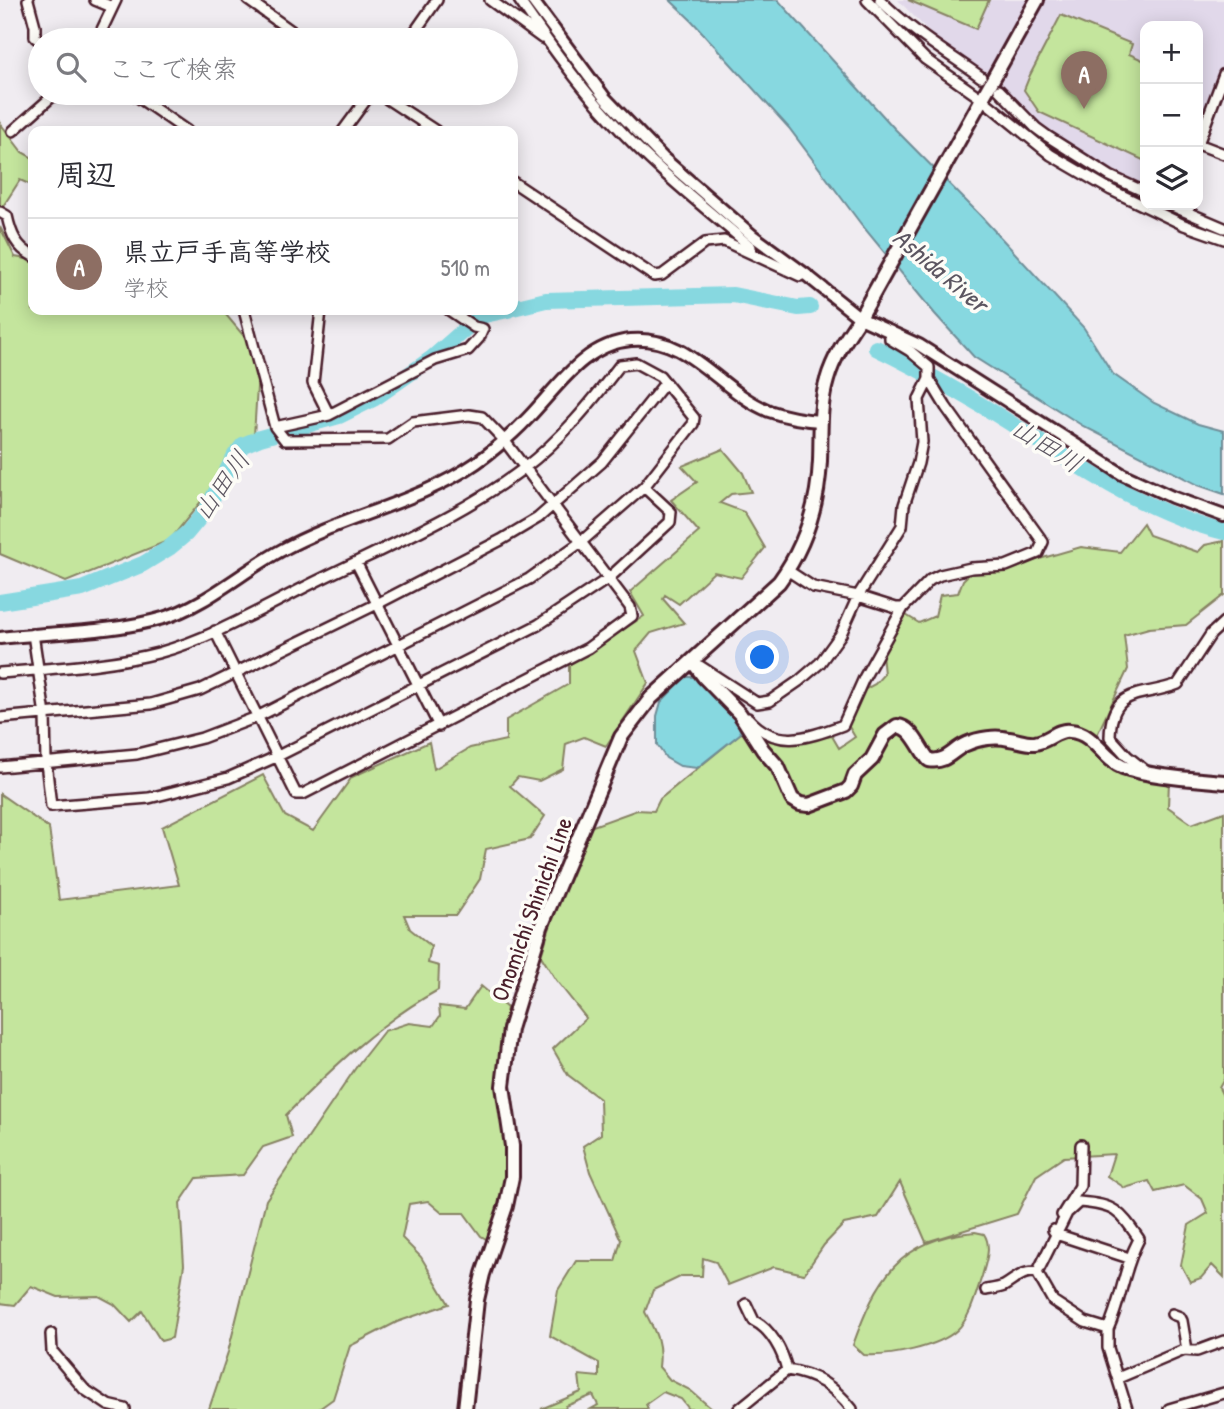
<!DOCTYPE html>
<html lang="ja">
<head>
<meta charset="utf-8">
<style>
  :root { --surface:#fff; --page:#f7f7f7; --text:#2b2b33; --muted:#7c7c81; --line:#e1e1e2; --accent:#d93025 }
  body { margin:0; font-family:"Patrick Hand","Klee One",sans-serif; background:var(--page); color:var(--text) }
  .controls { position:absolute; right:21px; top:21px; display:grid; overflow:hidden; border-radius:14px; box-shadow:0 4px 18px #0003 }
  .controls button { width:63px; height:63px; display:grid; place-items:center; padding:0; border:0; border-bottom:2px solid var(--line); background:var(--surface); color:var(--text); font:35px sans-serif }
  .you { position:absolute; left:763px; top:658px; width:24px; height:24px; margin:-18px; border:5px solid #fff; border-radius:50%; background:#1a73e8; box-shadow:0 0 0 10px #1a73e833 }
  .badge { display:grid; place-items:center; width:46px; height:46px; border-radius:50%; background:var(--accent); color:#fff; font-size:23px; font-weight:700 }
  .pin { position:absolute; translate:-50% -58px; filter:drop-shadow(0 2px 4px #0008) }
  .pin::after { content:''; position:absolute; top:37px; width:24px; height:21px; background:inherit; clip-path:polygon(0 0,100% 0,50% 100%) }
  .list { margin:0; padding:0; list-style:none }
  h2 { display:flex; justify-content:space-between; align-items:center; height:91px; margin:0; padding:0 28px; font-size:30px }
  h2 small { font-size:23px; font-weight:400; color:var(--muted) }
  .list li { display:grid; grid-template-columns:46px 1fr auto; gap:21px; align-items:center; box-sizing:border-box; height:98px; padding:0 28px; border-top:2px solid var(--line) }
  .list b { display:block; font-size:26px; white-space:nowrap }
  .list p { margin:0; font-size:23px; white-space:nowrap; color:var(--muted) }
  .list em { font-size:23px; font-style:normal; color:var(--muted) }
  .icon { flex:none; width:38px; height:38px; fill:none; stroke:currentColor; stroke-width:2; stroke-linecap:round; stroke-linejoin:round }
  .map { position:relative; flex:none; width:1224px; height:1409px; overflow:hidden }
  .search { position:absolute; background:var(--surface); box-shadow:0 4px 18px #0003; left:28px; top:28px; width:490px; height:77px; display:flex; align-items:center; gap:18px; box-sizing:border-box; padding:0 24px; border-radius:38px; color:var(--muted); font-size:26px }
  .panel { position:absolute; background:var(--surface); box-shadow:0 4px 18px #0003; left:28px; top:126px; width:490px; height:189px; border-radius:14px }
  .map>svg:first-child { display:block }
  .built { fill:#e1d8ea }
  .green { fill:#c4e59d; stroke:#878264; stroke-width:2 }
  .water { fill:#87d8e0; stroke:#6f8e98; stroke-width:2 }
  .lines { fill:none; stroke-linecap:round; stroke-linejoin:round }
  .river { stroke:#87d8e0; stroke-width:16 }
  .minor-casing { stroke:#4a1f2b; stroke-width:14 }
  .tertiary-casing { stroke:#4a1f2b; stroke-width:16 }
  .secondary-casing { stroke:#4a1f2b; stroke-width:18 }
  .minor { stroke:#fdfcf7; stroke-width:9 }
  .tertiary { stroke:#fdfcf7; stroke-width:10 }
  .secondary { stroke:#fdfcf7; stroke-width:12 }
  .labels { text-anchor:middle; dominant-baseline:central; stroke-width:7; stroke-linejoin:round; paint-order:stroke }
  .street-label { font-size:24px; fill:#4a1f2b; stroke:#fdfcf7 }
  .water-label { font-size:26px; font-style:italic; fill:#5c5661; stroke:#fdfcf7 }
</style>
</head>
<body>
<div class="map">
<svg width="1224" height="1409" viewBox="0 0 1224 1409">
  <rect width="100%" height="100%" fill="#f0ecf1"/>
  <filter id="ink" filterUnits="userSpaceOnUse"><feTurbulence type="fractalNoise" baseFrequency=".0143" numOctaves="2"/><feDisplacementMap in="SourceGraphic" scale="14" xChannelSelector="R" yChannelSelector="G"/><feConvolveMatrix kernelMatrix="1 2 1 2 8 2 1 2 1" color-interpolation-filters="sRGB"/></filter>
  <g filter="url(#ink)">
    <path class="built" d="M898,0h130l-38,71 -6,3 -36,-23z
      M1044,0h180v64l-26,71v-109h-53v162l-29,-14 -71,-42 -45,-46z"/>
    <path class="green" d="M908,0h81l-13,29z
      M1061,15l71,29 -3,10 16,7v100l-106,-49 -15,-22 6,-15z
      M0,123l22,29 11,6v28l-13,-6 -20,31z
      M0,227l15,30 18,3v50h189l37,44 -5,82 -84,104 -104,42 -66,-28z
      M723,449l20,24 8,19 -20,2 -11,9 24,9 21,36 -24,30 -27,-6 -35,32 -14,-9 -2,4 21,24 -33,10 -15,18 12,32 -42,63 -22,-9 -18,7 -3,25 -24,12 -21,-4 -8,9 35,30 -15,23 -44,10 -6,30 -24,36h-52l6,14 21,17 -3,17 11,3 -1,24c-58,32 -106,78 -152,125l6,22 -29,10 -20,28 -46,3 -17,25 4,62 -12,73 -11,3 -19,-30 -11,11 -17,-18 -15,-8 -41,1 -27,-11 -16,19 -15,-2v-509l49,34 10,72 120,-15 -17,-58 101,-52 22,41 28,15 39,-54 77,-35 5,27 36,-21 36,-8v-20l63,-36v-19l75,-49 -14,-24 69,-60 -28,-32 26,-18 -15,-16z
      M1143,523l6,12 49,17 7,-7 19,-4v54l-38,30 -37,3 -25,7 4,34 -32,68 -12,-3c24,39 42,40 85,47l-1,26 24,17 32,-12v267l-5,9 5,10v179l-12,-12 -11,13 -11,4 -9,-17 8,-40 19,-12 -6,-14 -18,-14 -29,7 -6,-11 -24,7 -18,-12 7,-22 -50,3 -28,19 -19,38 -91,28 -26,-60 -22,35 -34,7 -20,21 -20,29 -30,-7 -46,18 -12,-23 -13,-4 -1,18h-20l-29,14 -8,22c11,21 17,31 14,55l11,13 20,10 22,19h-23l-8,-10 -18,-7 -17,12 2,5h-57l7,-4 -5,-10 -27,11 -1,3h-24l40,-17 -2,-17 20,2v-14l-49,-27 8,-46 18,-29h39l6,-21 -31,-68 -7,-26 18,-12 -1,-35 -32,-24 -15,-26 33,-31 -30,-38 -15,-24 14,-45 35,-84 47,-17 17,1 6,-12 81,-66 51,9 40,-6 7,12 16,-11 -9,-15 14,-30 15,-8 9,-10 -2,-20 22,-40 15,9 16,-7 5,-21 18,-2 5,-13 10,-10 39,-3 69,-20 39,5z
      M481,986l26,22 -10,64 9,85 -3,42 -15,41 -7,-4 -17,-23h-22l-14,-12 -19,3 -7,34 19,19 28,47 -52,18 -47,24 -17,53 -14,10h-110l19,-57 38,-152 93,-137 25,-32 25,-8 24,3 7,-10 -1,-10 26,3z
      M975,1232l9,2c8,12 2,28 -2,42 -6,17 -11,41 -25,54 -18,17 -68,27 -93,25l-11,-10c23,-64 46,-107 122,-113z"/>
    <path class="water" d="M670,0h108l116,128 85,86 105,114 29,46 41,29 44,21 26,7v63l-26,-9 -115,-59 -109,-69 -39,-43 -74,-90 -72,-96 -97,-107z
      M685,677h12l40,44 4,12 -44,35 -17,-2 -14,-8 -9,-13v-29l4,-14z"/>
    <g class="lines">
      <path class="river" d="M513,308l33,-8 187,-5 65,13 12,-1
        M876,348c54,26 102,54 153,87 62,39 122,79 195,97
        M0,602l82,-13 61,-25 26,-16 18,-15 20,-24 28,-54 8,-10 17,-7 79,-22 36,-18 57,-40 48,-42 28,-6"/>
      <g class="minor-casing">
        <path id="minor" d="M28,0l7,26v11l5,4
          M95,0l17,7
          M248,0l56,40
          M490,0l52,38
          M519,0c29,42 58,83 92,120 42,47 92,86 140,127v6
          M867,0l58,59 57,40 69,56 60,35 73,35 40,14
          M880,0c31,31 66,52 101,77
          M97,40l19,-40
          M409,40l28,-40
          M999,90l37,38 11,8 63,40 35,16
          M132,93l55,38
          M378,93l58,38
          M13,131l43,-38
          M343,131l28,-38
          M1198,144l26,-70
          M1198,144l26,10
          M513,182l141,94 8,-1 43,-32 19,-2 76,35 4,-2
          M1170,205l54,23
          M0,212l7,4c4,18 9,31 26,40
          M321,310l-8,73 16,32
          M275,427l54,-12 106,-55 33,-10 11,-12 4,-9 -9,-2 -25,-17
          M356,562l83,164
          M787,570l26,17 45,9 38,12h7l27,-28 10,-5 31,-7 35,-2 32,-13 5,-11 -97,-135 -17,-28
          M215,631l81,163h7l285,-146 44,-32 -2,-9 -126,-167 -22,-23 -13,-2 -56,7 -25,17 -103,1 -10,-13 -31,-117
          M33,634l12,81 1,47 5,44 98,-8 79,-20 48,-21 262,-132 71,-47 61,-56 1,-10 -27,-25
          M700,666l57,37 13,-2 29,-20 21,-18 21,-29 17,-38 44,-70 2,-21 14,-42 4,-21 -3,-43 10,-20v-12l-19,-16 -20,-12v-8
          M0,673c52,-5 107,-7 158,-20 54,-15 105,-45 155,-70 70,-35 146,-66 210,-114 38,-29 68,-66 97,-104l16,-2 24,13 34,42 -1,6 -49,63 -63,55 -52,37 -272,138 -55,21 -65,16 -137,13
          M0,718l151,-14 49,-14 177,-86 124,-64 37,-22 64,-56 63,-79
          M748,718c28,32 59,20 95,7l21,-47 39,-70
          M1147,772l-20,-16 -17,-19c1,-52 33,-39 68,-53l33,-50 13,-12
          M1062,1215l18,-29 1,-41
          M1053,1230l3,4 73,24
          M986,1290c6,-1 13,-2 18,-4 11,-6 20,-17 33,-13
          M746,1304l8,17c17,8 29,31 33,49
          M1172,1314l8,3 2,4 5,29
          M1108,1329c14,-30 15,-60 31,-90 -20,-29 -24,-34 -60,-37l-12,11 -30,60 16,28 32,21 23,7v19l19,61
          M51,1334l1,17 32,38 24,16 17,4
          M1118,1378l66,-28 13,1 27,-10
          M739,1409l48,-39c28,4 47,16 65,39
          M1169,1409l55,-16"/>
      </g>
      <g class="tertiary-casing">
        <path id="tertiary" d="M532,0l73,98 58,60 90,78 52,38 55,44 59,27 203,129 50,23 52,19
          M0,638c54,-6 111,-5 163,-20 42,-12 81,-48 119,-68 62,-34 136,-47 194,-87 18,-13 37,-29 52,-45 30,-31 56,-74 103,-78 59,-5 88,51 138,71 17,6 34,9 52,10"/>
      </g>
      <g class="secondary-casing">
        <path id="secondary" d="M692,661l12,16 36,37 23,36 15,17 14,32 8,5 9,1 37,-14 5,-5 4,-11 17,-16 13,-24 12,-9c16,1 22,23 32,34 18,3 23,-10 37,-16 13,-6 30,-8 43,-5 9,1 17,5 26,4 14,-2 22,-14 35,-12 25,2 32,28 53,36 28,10 71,12 101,15
          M465,1409l12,-109 6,-26 23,-68 6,-29v-31l-9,-60 7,-57 31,-102 80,-190 30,-39 128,-116c27,-37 39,-76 41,-121 1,-27 -1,-55 7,-81 6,-22 20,-43 33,-62l177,-318"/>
      </g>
      <use href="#minor" class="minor"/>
      <use href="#tertiary" class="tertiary"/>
      <use href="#secondary" class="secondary"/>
    </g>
  </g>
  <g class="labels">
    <g class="street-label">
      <text transform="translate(531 909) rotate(-70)">Onomichi Shinichi Line</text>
    </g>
    <g class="water-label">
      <text transform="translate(941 270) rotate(40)">Ashida River</text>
      <text transform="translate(1047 445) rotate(32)">山田川</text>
      <text transform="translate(221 485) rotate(-55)">山田川</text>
    </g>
  </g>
</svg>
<div class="controls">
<button>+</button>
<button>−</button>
<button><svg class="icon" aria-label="layers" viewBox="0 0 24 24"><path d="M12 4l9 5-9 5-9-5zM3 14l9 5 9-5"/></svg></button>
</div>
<div class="you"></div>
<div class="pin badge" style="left:1084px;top:109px;background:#8d6e63">A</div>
<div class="search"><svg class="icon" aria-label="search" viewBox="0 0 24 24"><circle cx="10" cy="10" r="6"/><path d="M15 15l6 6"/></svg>ここで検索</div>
<section class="panel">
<h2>周辺<small></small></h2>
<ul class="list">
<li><span class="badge" style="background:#8d6e63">A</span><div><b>県立戸手高等学校</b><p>学校</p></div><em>510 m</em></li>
</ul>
</section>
</div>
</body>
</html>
